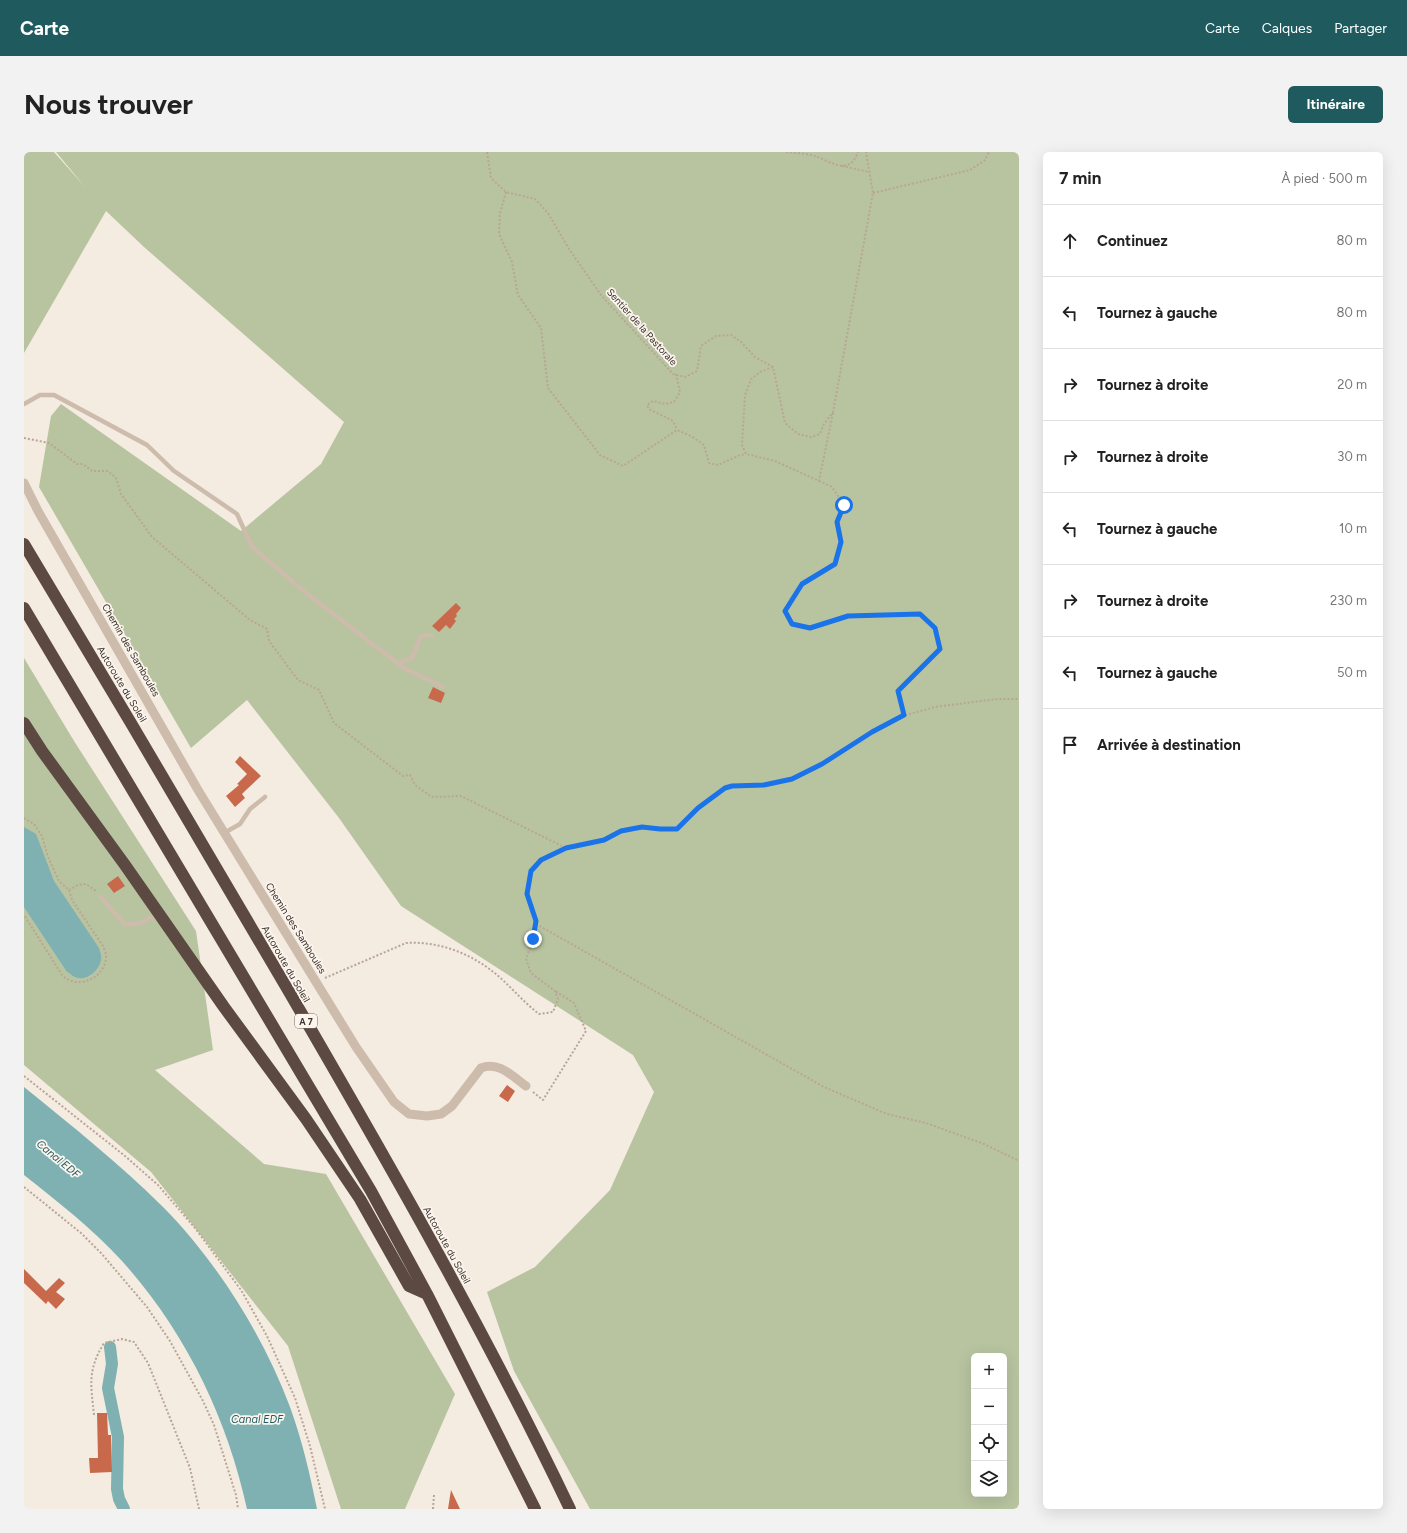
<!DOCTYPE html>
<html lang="fr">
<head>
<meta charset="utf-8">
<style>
  :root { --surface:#fff; --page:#f2f2f2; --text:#222; --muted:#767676; --line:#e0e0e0; --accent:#1f5a5e }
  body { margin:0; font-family:Figtree,sans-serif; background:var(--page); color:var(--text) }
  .controls { position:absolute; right:12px; bottom:12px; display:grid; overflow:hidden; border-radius:6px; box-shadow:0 4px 16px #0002 }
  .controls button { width:36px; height:36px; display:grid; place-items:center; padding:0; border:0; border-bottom:1px solid var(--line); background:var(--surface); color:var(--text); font:20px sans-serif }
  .stop { position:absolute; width:12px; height:12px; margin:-9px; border:3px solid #1a73e8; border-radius:50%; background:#fff }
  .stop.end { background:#1a73e8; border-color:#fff; box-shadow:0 1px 4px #0008 }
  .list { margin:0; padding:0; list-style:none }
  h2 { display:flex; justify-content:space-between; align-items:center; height:52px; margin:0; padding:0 16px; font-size:17px }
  h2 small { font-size:13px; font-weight:400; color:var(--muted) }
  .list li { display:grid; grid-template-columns:26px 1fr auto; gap:12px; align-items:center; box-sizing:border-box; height:72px; padding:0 16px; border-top:1px solid var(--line) }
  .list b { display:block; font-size:15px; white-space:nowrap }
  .list em { font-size:13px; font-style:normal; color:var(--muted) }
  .icon { flex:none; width:22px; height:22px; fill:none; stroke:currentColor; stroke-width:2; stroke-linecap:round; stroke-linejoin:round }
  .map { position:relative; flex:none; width:995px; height:1357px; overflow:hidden; border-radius:6px }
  header { display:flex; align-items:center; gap:24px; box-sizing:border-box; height:56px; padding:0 20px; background:var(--accent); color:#fff }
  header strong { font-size:19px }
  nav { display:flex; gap:22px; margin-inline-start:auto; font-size:14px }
  .intro { display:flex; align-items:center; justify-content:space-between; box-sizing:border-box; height:96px; padding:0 24px }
  h1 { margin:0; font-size:28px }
  .button { padding:10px 18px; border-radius:6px; background:var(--accent); color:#fff; font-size:14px; font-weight:700 }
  main { display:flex; gap:24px; padding:0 24px }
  aside { flex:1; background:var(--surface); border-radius:6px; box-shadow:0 4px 16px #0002 }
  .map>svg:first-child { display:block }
  .green { fill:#b8c4a0; fill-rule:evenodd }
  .water { fill:#7fb0b2 }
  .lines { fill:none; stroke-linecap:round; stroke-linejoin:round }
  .canal { stroke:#7fb0b2; stroke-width:12 }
  .building { fill:#c8694b }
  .path { stroke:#b9a596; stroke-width:2; stroke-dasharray:2 2; stroke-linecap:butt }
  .service { stroke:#cdbbac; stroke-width:4.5 }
  .minor { stroke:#cdbbac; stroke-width:9 }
  .motorway { stroke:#5c4a42; stroke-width:12 }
  .route { stroke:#1a73e8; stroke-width:5 }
  .labels { text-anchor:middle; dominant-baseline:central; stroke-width:3.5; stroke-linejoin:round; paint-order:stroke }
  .shield { fill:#fbf5ee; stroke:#756b66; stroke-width:1 }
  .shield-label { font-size:9px; font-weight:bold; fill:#3b302b }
  .street-label { font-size:10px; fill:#3b302b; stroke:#fbf5ee }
  .water-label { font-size:11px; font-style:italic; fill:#1f5a5e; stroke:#fbf5ee }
</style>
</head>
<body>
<header>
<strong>Carte</strong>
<nav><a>Carte</a><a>Calques</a><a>Partager</a></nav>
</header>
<div class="intro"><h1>Nous trouver</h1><a class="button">Itinéraire</a></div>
<main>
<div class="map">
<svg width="995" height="1357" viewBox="0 0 995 1357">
  <rect width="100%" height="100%" fill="#f4ebe1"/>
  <path class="green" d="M0,0h30l31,35 -29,-35h963v1357h-429l-76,-138 -27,-79 48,-25 75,-77 44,-98 -21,-37 -232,-149 -62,-88 -92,-118 -56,48 -152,-261 12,-71 10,-12 180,127 80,-67 23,-42 -200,-175 -38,-36 -82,142zM950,1204h30v138h-30z
    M0,506l50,83 122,190 17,119 -58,20 109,94 62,10 129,220 -50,115h-64l-53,-163 -137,-174 -127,-107z"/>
  <path class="water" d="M0,675l12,7 18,47 45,67c1,4 3,8 2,12 -2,11 -15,22 -26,17 -3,-1 -5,-4 -8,-5l-43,-65z
    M0,935c48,39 96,77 140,121 53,54 99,127 126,199 12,33 20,67 27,102h-70c-20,-92 -62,-178 -125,-248 -30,-33 -64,-59 -98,-86z"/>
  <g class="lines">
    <path class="canal" d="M86,1195l2,17 -4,24 10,49 -1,52 2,10 5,10"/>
  </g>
  <path class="building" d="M432,451l5,5 -5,6 1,2 -3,3 2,2 -6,8 -4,-4 -7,7 -7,-6z
    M409,535l12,6 -4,10 -13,-5z
    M216,604l21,20 -16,15 -3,3 3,4 -10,9 -9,-11 13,-11 -2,-1 10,-10 -12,-12z
    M94,724l7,10 -11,7 -7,-9z
    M483,933l8,6 -7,11 -9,-6z
    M0,1117l22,22 13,-13 6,5 -9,9 9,7 -9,10 -8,-8 -2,3 -22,-21z
    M73,1261h10l1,22h3l1,37 -22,1 -1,-15h9z
    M427,1338l9,19h-12z"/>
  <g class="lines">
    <path class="path" d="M463,0l4,26 15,14 29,7 13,14 21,36 32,46 72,79 12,3 12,-6 4,-25 15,-10 15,-1 10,7 14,15 18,10 12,56 13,11 13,3 9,-3 4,-10 9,-12 40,-219 -7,-41
      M762,0c9,1 20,1 29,4 15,5 34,21 43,-4
      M818,14l27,6
      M482,40l-6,21 -1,21 13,28 6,33 23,33 7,60 52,67 23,11 54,-36 14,6 13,9 5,18 9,2 22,-10 6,-1
      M849,41l97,-23 15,-10 4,-8
      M749,215l-13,5 -9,7 -6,16 -3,50 4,9 29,7 44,20 14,-68
      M652,222l4,18 -6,10 -9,2 -12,-3 -6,4 2,4 24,12 4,9
      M0,286l25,5 28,21h6l9,7h16l8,7 5,16 31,43 98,83 17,9 2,12 29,39 21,10 15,33 69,53 7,-1 5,10 17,12 29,-1 105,52
      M795,329l13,6 12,18 -7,17 4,21 -6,21 -33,20 -17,27 7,13 18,4 38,-12 72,-2 15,14 5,21 -42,42 6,24
      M0,666l10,6 8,12 6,21 11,24 10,9 3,10 31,46c1,3 3,6 3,9 1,23 -29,36 -44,20l-38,-60
      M45,738l9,-5 8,-1 10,7
      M512,772l288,163 63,27 39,9 58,21 35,17
      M301,826l81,-35c30,-2 62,9 86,28 16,12 30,30 47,43l14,-2 5,-13 -3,-8 -24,-18 -5,-14 7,-20 4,-18 -10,-27 4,-23 10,-11 25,-12 38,-8 17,-9 21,-4 18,2h17l20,-21 28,-20 7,-1 32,-2 28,-6 30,-16 77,-46 36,-10 30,-4 32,-4h22
      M0,924l101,80 33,29 37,43 46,62 26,46 28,62 15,48 15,63
      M509,940l10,8 43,-69 -12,-28 -19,-12
      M0,1035l57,46 20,20 46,54 23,34 33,60 11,24 22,70 2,14
      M70,1263c-3,-30 -7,-44 10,-72l18,-4 12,3 14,21 42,105 9,41
      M409,1357l1,-14"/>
    <path class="service" d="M0,252l16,-9h14l93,50 27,26 63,43 15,33 54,46 98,75 39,19
      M374,511l14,-5 9,-22 11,-1
      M200,681l16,-9 10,-15 15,-12
      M77,745l23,27h13l21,-9"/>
    <path class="minor" d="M0,331l14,28 160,279 158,257 38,55 15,12 18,2 14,-2 11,-8 29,-38c18,-7 31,8 45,18"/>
    <path class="motorway" d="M0,392c89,148 177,297 264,446 99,170 197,341 282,519
      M0,456l347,583 56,103 108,215
      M0,571l18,28 83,114 99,142 82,112 54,80 49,87 18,8"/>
  </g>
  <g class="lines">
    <path class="route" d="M509,787l3,-18 -9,-27 4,-23 10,-11 25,-12 38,-8 17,-9 21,-4 18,2h17l21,-21 27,-20 7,-2 32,-1 28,-6 30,-15 50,-32 32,-17 -6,-24 42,-42 -5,-21 -15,-14 -72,2 -38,12 -18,-4 -7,-13 17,-27 33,-20 6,-22 -4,-20 7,-17"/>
  </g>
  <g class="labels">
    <rect class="shield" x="271" y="862" width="22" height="14" rx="3"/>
    <g class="shield-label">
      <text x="282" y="869">A 7</text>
    </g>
    <g class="street-label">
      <text transform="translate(618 175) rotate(48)">Sentier de la Pastorale</text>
      <text transform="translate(107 498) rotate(60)">Chemin des Samboules</text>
      <text transform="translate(98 532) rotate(59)">Autoroute du Soleil</text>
      <text transform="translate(272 776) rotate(58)">Chemin des Samboules</text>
      <text transform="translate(262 812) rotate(60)">Autoroute du Soleil</text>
      <text transform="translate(423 1093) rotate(61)">Autoroute du Soleil</text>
    </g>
    <g class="water-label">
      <text transform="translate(34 1007) rotate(40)">Canal EDF</text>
      <text x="233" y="1267">Canal EDF</text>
    </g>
  </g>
</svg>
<div class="controls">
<button>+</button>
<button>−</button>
<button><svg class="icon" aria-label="locate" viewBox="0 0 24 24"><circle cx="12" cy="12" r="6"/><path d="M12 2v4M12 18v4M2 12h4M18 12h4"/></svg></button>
<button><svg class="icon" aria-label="layers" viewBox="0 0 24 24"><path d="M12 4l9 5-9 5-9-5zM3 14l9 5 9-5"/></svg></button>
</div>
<div class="stop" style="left:820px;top:353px"></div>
<div class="stop end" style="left:509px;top:787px"></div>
</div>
<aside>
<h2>7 min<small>À pied · 500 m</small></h2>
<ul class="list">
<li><svg class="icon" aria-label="ahead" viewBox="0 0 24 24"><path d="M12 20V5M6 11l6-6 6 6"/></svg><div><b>Continuez</b></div><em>80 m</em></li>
<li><svg class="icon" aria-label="left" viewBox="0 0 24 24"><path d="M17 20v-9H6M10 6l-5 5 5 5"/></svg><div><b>Tournez à gauche</b></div><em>80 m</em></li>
<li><svg class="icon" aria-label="right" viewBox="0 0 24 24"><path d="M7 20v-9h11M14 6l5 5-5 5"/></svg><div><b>Tournez à droite</b></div><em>20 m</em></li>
<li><svg class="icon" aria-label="right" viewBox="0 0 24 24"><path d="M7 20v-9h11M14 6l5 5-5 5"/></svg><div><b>Tournez à droite</b></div><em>30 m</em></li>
<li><svg class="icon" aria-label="left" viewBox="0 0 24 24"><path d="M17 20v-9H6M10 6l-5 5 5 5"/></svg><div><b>Tournez à gauche</b></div><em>10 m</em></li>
<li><svg class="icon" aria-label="right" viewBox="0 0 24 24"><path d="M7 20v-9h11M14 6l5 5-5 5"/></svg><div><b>Tournez à droite</b></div><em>230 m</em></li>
<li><svg class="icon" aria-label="left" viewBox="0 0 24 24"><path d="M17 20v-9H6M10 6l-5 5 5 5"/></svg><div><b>Tournez à gauche</b></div><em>50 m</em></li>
<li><svg class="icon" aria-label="arrive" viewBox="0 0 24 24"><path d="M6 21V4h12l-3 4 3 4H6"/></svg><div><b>Arrivée à destination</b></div></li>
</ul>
</aside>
</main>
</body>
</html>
